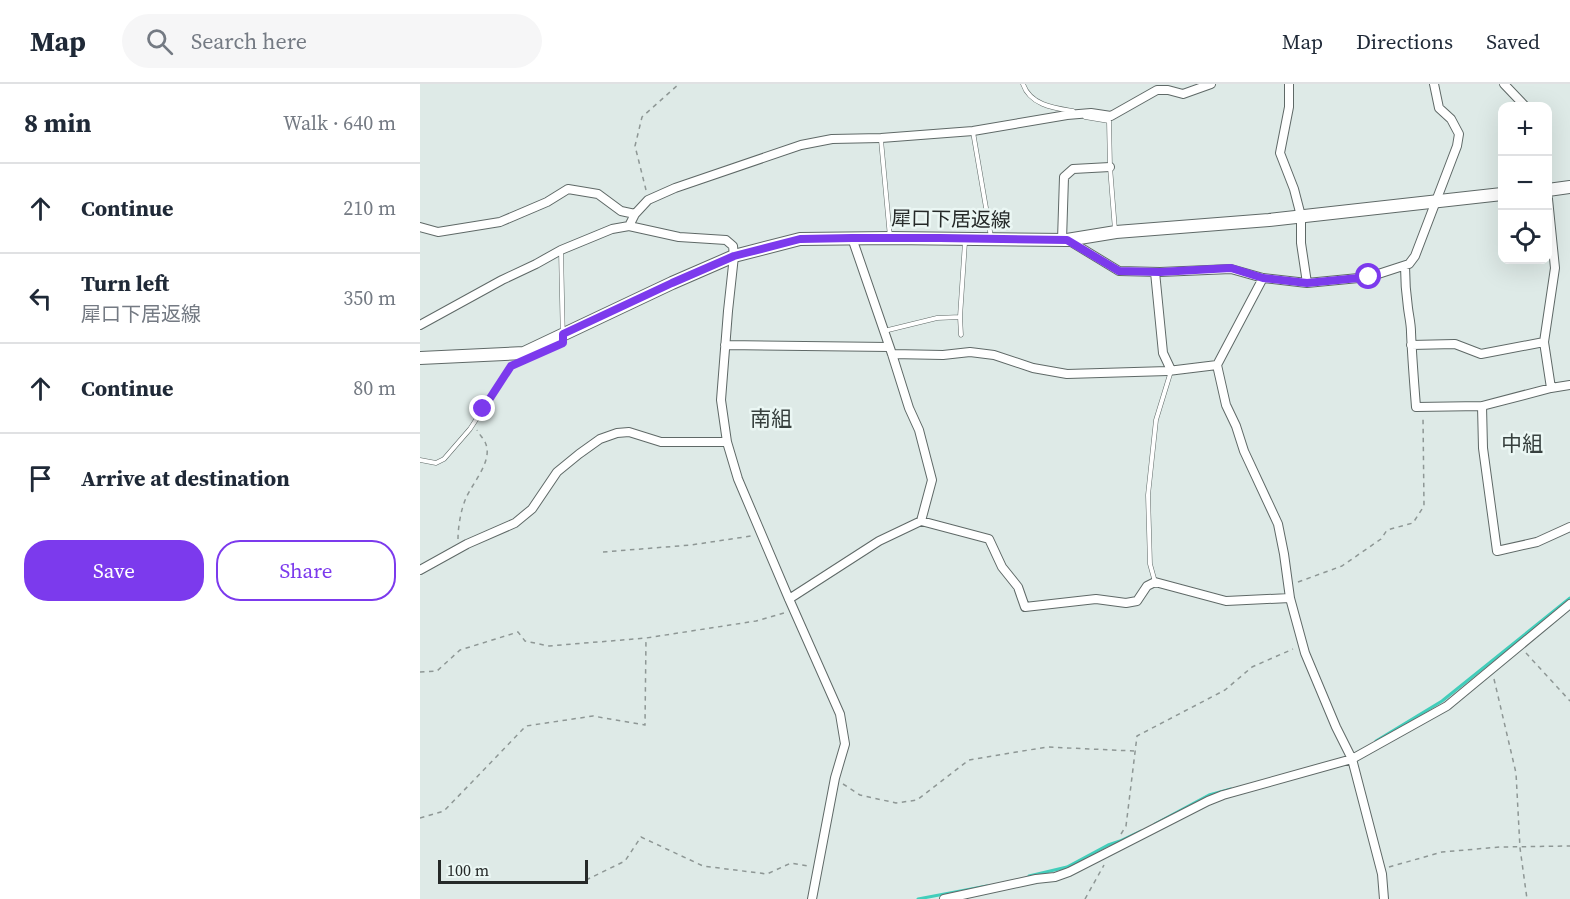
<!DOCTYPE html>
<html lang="en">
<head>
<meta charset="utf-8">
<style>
  :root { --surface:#fff; --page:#f6f6f7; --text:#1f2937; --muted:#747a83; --line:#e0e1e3; --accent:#7c3aed }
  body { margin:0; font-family:"Source Serif 4","Noto Sans JP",serif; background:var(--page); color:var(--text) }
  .controls { position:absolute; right:18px; top:18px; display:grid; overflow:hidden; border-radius:12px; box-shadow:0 6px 24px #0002 }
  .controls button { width:54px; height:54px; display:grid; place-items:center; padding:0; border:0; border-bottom:2px solid var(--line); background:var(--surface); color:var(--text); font:30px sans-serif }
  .scale { position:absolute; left:18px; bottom:15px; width:150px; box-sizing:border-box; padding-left:6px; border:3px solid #252928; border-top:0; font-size:16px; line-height:21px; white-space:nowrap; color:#252928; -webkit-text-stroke:4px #ebf7f4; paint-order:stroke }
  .stop { position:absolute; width:18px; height:18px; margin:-14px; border:4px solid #7c3aed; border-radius:50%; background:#fff }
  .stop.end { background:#7c3aed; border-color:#fff; box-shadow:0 2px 6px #0008 }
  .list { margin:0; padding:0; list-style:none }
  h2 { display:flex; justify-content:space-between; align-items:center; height:78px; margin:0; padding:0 24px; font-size:26px }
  h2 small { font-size:20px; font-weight:400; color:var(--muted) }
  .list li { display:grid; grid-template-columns:39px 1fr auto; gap:18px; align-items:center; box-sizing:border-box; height:90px; padding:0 24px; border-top:2px solid var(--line) }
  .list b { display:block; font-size:22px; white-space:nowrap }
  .list p { margin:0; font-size:20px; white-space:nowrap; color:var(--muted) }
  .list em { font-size:20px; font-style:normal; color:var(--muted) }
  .actions { display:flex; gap:12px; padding:18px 24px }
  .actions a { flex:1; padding:14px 0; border:2px solid var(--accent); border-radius:24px; text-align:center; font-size:21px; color:var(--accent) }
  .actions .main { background:var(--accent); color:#fff }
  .icon { flex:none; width:33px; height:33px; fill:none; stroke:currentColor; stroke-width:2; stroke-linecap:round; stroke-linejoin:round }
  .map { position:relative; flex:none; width:1150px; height:815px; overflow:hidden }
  header { display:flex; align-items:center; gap:36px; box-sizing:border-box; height:84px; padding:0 30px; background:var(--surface); border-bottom:2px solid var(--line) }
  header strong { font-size:28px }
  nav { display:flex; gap:33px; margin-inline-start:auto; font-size:21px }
  .search { width:420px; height:54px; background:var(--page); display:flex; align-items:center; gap:15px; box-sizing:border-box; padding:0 21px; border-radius:33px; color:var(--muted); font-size:22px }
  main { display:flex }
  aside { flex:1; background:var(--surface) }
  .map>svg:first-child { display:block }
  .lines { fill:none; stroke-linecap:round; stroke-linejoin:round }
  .stream { stroke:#42cebb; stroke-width:3 }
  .service-casing { stroke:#5f6967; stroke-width:5 }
  .minor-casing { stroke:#5f6967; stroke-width:10 }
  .secondary-casing { stroke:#5f6967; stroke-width:14 }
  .path { stroke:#8e9795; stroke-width:1.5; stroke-dasharray:4.5 4.5; stroke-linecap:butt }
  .service { stroke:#fff; stroke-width:4 }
  .minor { stroke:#fff; stroke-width:8 }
  .secondary { stroke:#fff; stroke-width:12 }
  .route { stroke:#7c3aed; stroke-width:8 }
  .labels { text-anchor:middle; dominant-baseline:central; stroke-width:5; stroke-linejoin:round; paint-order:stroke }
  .street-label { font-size:20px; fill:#252928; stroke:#ebf7f4 }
  .neighbourhood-label { font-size:21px; fill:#37403e; stroke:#ebf7f4 }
</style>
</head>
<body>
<header>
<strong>Map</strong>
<div class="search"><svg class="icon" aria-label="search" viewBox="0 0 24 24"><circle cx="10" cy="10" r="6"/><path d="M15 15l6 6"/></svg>Search here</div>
<nav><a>Map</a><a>Directions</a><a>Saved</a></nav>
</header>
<main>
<aside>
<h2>8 min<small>Walk · 640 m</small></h2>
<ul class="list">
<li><svg class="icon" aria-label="ahead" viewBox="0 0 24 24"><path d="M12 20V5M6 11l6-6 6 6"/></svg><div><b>Continue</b></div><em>210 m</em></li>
<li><svg class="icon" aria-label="left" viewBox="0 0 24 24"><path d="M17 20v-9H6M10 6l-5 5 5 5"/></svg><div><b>Turn left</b><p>犀口下居返線</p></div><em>350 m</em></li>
<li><svg class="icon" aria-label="ahead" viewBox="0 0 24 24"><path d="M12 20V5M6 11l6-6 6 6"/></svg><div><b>Continue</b></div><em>80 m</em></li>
<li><svg class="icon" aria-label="arrive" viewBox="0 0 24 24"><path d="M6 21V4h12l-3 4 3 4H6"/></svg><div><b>Arrive at destination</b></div></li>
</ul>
<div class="actions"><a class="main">Save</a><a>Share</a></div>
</aside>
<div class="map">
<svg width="1150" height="815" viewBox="0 0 1150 815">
  <rect width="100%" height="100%" fill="#deeae7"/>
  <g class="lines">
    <path class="stream" d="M956,657l66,-40 128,-103
      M735,740l54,-29 22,-6
      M609,792l38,-9 41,-22 12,-4 21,-10
      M498,815l69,-13"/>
    <g class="service-casing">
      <path id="service" d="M603,0c7,21 31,24 50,27
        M665,33l24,4 1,46 5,63
        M553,48l18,105
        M461,56l9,97
        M464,247l53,-13 23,-1
        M541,251l-1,-18 5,-75
        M0,376l16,3 8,-4 26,-30 41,-63 52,-23 -2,-93
        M735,498l-5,-18 -2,-69 8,-75 15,-49"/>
    </g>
    <g class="minor-casing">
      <path id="minor" d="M869,0v23l-9,46 14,36 7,27v27l6,40
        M1084,0l21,22
        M1128,115l7,69 -11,74 7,46
        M209,142l6,-12 13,-14 27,-12 126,-43 31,-6 49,-1 92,-7 94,-16 24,-2 20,3 46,-26h11l15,4 28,-10
        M0,143l18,5 62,-10 47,-20 21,-13 30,5 23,17 14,3
        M432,154l40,116 51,1 27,-3 24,3 39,13 34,6 101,-3 49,-6
        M642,156l2,-63 9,-8 37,-2
        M648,156l51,31 41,1 71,-3 32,9 44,5 62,-6 40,-13 6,-8 42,-110 2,-12 -8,-15 -12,-11 -5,-24
        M985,182c0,14 1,28 3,42 1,8 3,16 3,24 1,25 3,49 5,75l66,-1 69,-18 19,-3
        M735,188l8,81 8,17
        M843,194l-46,87 9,40 10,21 8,25 34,73 6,30 6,44 15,55 31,74 16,32 30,115 2,25
        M0,241l82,-45 34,-16 25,-14 51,-21 17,-3 50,11 47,3 7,6 1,10 -6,55 -7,89 6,42 11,37 51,120 51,115 5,30 -10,34 -23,121
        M305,261l164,2
        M991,261l44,-1 26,10 63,-12
        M472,270l17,54 10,22 13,50 -11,41 68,18 13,28 16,20 7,20 71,-8 30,4 11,-2 10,-15 8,-4 71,19 64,-3
        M1062,322l1,42 14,103 40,-9 33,-15
        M0,486l47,-26 48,-21 17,-14 25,-37 22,-18 21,-15 17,-6 12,-1 32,10h66
        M369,515l90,-58 42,-20
        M524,815l92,-20 19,-2 14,-5 139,-71 15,-6 129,-36 95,-53 123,-102"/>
    </g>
    <g class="secondary-casing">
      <path id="secondary" d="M1128,106l22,-3
        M0,274l104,-5 148,-70 62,-27 66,-17 90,-1 177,2 49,-8 153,-12 233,-26"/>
    </g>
    <path class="path" d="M226,106l-11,-44 7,-29 37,-33
      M38,455c0,-12 3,-30 8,-41 7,-16 28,-38 19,-56 -2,-4 -6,-8 -8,-12
      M183,468l88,-7 60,-9
      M878,498l44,-16 39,-27 6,-9 26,-7 11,-17 -1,-89
      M1106,569l44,48
      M0,588l17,-1 23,-21 58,-18 7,9 24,5 97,-8 110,-17 28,-8
      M1074,595l22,94 4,75 7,51
      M423,700l17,11 36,8 21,-3 52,-40 78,-13 87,4
      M0,734l24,-7 82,-85 67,-10 52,9 1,-86
      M701,750l5,-8 11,-90 88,-46 27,-23 41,-18
      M969,783l53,-15 58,-5 70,-1
      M166,796l39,-19 16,-24 62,29 64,8 24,-11 17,3
      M665,815l19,-34"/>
    <use href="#service" class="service"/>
    <use href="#minor" class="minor"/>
    <use href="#secondary" class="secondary"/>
  </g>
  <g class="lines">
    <path class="route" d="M63,325l28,-43 52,-23v-9l109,-51 62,-27 66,-17 52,-1h88l127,2 52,31 41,1 71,-4 32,10 44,5 62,-6"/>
  </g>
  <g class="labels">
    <g class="street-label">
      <text transform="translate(531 135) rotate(1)">犀口下居返線</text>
    </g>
    <g class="neighbourhood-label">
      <text x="351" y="334">南組</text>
      <text x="1102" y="359">中組</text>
    </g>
  </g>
</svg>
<div class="controls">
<button>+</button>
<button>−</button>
<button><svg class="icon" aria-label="locate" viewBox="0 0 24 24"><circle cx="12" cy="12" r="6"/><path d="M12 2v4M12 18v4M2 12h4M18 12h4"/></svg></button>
</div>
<div class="scale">100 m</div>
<div class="stop" style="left:949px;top:193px"></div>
<div class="stop end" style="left:63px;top:325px"></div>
</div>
</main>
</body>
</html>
